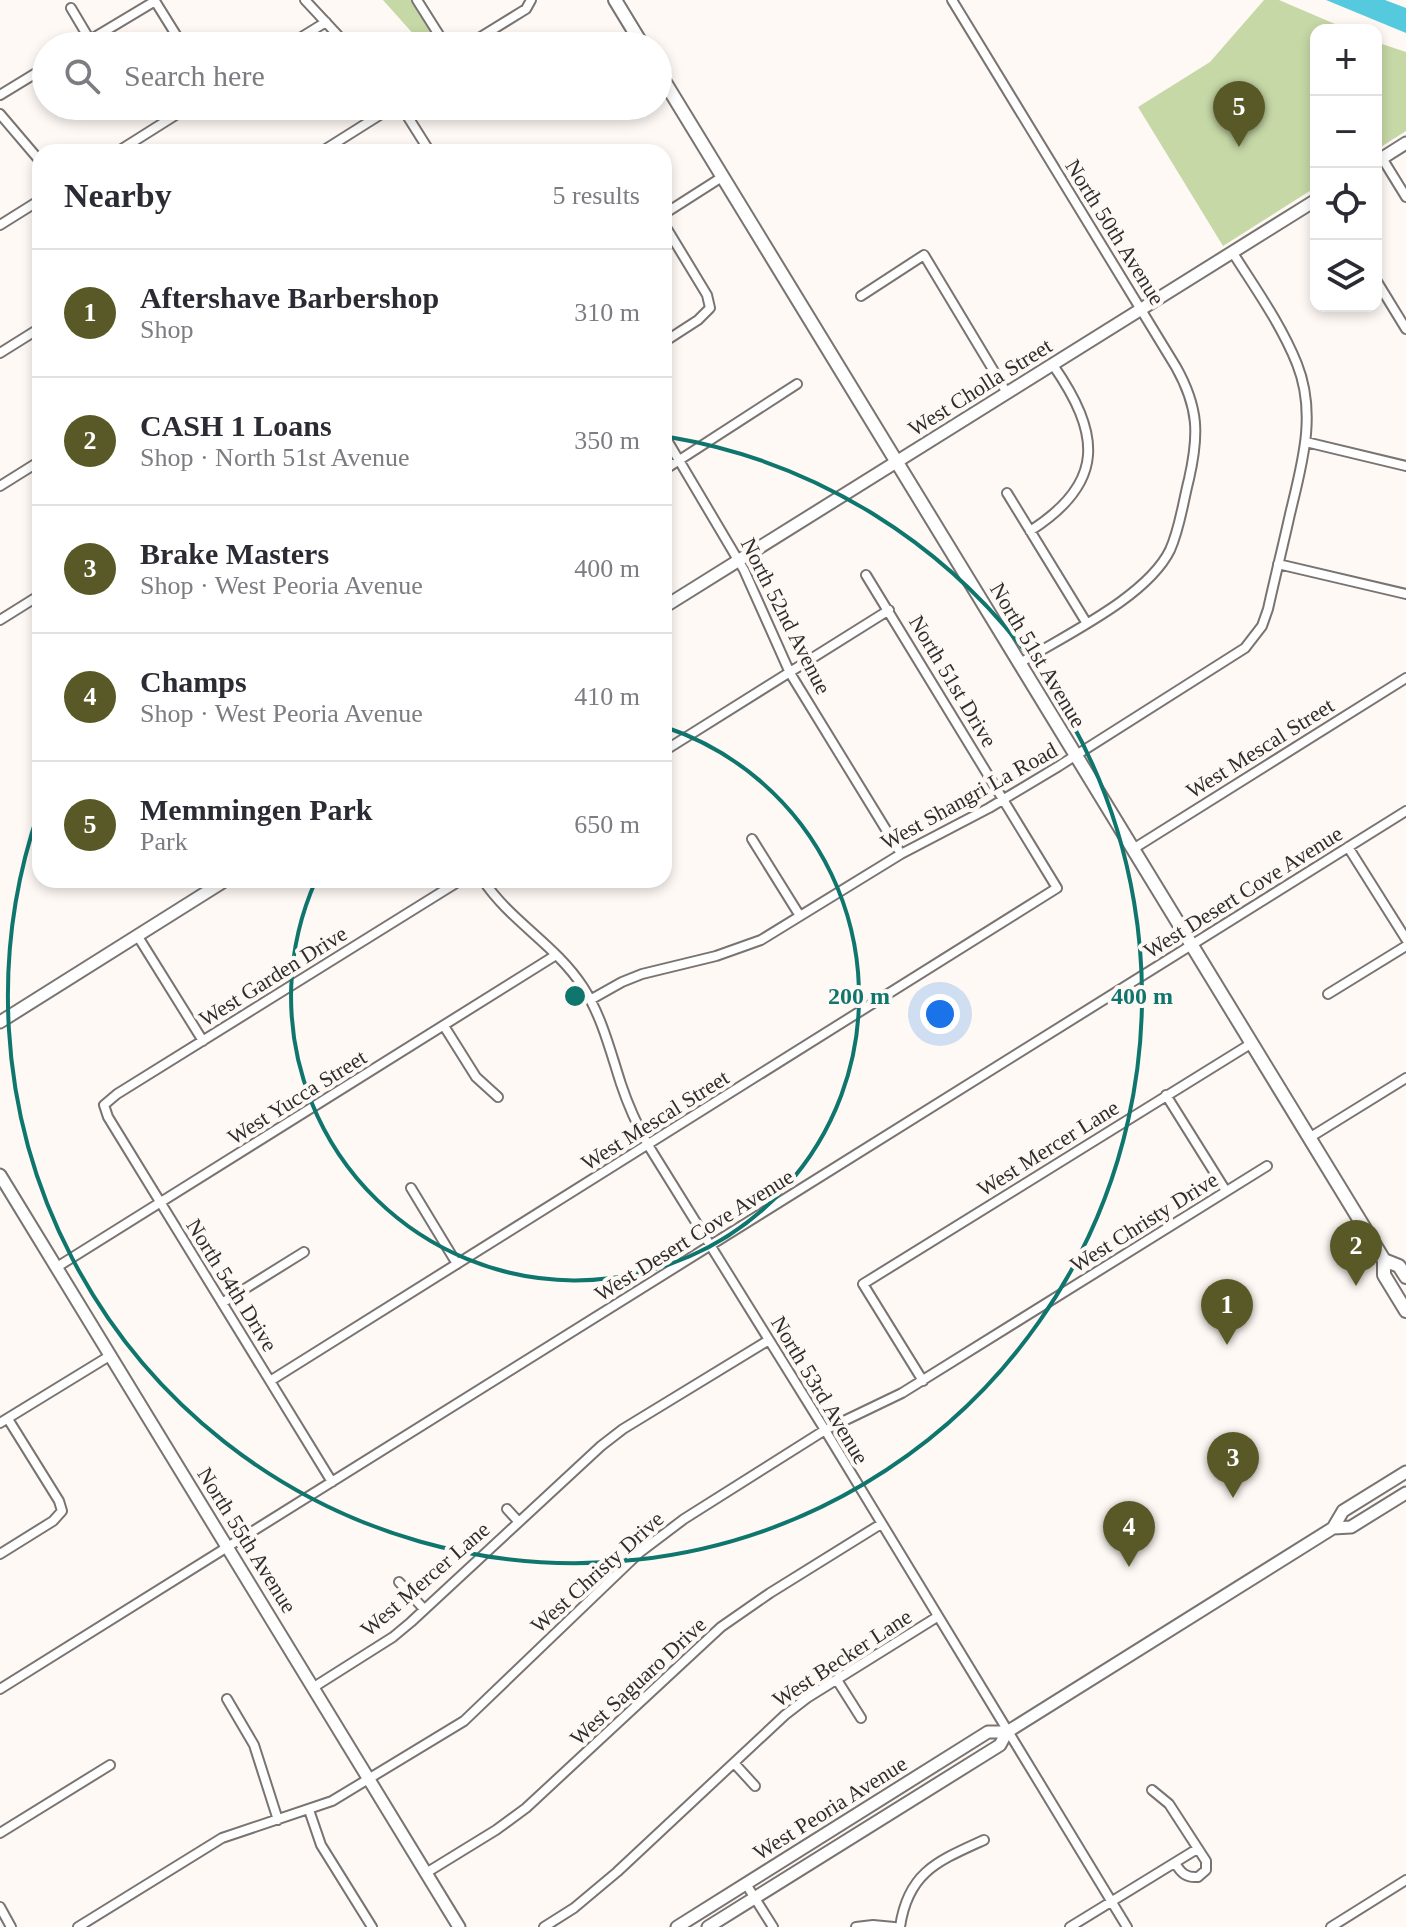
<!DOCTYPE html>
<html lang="en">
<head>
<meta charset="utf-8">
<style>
  :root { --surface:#fff; --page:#f2f2f3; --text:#2b2b33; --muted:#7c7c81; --line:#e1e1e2; --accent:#585926 }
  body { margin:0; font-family:Georgia,serif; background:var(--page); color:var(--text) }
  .controls { position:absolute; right:24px; top:24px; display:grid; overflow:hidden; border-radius:16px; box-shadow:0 4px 12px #0003 }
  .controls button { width:72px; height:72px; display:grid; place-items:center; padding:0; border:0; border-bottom:2px solid var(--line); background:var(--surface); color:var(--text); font:40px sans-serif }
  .you { position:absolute; left:940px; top:1014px; width:28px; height:28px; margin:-20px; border:6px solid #fff; border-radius:50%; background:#1a73e8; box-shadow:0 0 0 12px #1a73e833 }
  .badge { display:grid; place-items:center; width:52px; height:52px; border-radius:50%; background:var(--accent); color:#fff; font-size:26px; font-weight:700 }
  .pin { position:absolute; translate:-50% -66px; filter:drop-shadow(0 2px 4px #0008) }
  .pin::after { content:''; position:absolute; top:42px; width:28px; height:24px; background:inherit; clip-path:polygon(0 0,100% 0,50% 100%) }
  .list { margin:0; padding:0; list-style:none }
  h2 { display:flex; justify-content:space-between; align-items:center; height:104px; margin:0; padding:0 32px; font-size:34px }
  h2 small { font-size:26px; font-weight:400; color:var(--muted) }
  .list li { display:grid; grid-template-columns:52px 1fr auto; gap:24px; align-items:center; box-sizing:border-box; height:128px; padding:0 32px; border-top:2px solid var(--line) }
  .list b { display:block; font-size:30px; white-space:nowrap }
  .list p { margin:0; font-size:26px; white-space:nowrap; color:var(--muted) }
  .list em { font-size:26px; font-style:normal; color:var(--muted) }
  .icon { flex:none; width:44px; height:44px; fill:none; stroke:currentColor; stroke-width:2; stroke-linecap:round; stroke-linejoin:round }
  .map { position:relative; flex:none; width:1406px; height:1927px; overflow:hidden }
  .search { position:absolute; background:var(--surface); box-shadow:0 4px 12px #0003; left:32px; top:32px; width:640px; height:88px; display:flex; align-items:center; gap:20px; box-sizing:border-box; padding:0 28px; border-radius:44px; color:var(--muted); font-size:30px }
  .panel { position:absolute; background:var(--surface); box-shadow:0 4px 12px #0003; left:32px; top:144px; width:640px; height:744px; border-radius:24px }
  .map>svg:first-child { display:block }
  .green { fill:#c6d8a6 }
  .water { fill:#55cade }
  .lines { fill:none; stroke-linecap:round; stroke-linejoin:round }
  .street-casing { stroke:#797471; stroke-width:12 }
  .secondary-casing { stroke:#797471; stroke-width:15 }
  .primary-casing { stroke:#797471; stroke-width:16 }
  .street { stroke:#fff; stroke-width:8 }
  .secondary { stroke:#fff; stroke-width:11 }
  .primary { stroke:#fff; stroke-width:12 }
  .ring { fill:none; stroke:#0f766e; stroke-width:4 }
  .labels { text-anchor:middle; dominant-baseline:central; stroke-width:8; stroke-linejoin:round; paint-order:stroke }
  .street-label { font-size:22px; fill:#302e2d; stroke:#fef9f5 }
  .centre { fill:#0f766e; stroke:#fef9f5; stroke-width:4 }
  .ring-label { font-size:24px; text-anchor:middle; font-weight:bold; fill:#0f766e; stroke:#fef9f5; stroke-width:8; stroke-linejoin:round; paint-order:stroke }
</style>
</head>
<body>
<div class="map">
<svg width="1406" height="1927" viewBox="0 0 1406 1927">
  <rect width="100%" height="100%" fill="#fef9f5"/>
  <path class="green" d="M383,0h34l20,34 -10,12h-3z
    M1264,0h15l70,30h-33v157l-93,59 -85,-139 72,-45z
    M1376,42l30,10v79l-30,19z"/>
  <path class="water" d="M1326,0h59l21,8v25z"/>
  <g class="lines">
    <g class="street-casing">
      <path id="street" d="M305,0l43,46
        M417,0l29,46
        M952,0l224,367c23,41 23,68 13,112 -6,23 -9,49 -19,71 -23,47 -105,85 -150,113
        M71,8l19,32
        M80,46l75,-45 28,45
        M287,46l39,-24
        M466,46l60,-37 5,-9
        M0,95l46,-28
        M401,106l29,46
        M0,114l40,47
        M117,152l73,-46
        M321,152l73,-46
        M1382,158l24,39
        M664,214l58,-37
        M664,224l43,71 3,13 -12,12 -34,22
        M0,225l40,-25
        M1376,280l30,49
        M861,296l63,-41 83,138
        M0,353l40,-25
        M664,435l80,135 46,103 111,181
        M1306,442l100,24
        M664,470l133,-86
        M0,486l40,-25
        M1007,493l79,129
        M1030,531c77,-49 70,-98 23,-166
        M1278,564l128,30
        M0,620l40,-25
        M664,751l225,-141
        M752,839l48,77
        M1348,847l58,92
        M1133,849l273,-171
        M483,880c27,41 73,65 100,107 19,30 27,63 38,97 7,21 16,41 27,61l177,285 302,497
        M137,935l66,106
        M1328,994l78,-48
        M590,1000l32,-18 20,-8 74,-18 45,-16 140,-86 88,-46 70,-42 186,-118 17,-22 6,-17c7,-32 15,-63 22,-95 12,-50 27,-100 7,-150 -16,-40 -42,-76 -64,-111
        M444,1026l32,51 22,20
        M1166,1095l60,96
        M1309,1138l97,-60
        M411,1188l46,76
        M57,1267l499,-312
        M222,1303l82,-51
        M270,1381l787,-493 -191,-313
        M923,1381l-60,-97 389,-241
        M0,1423l111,-68
        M332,1482l-224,-365 -4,-12 13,-11 344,-214
        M507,1509l11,12
        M0,1554l53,-33 9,-10 -3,-10 -51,-82
        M399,1582l25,27
        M837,1680l24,38
        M314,1687l79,-50 18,-15 190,-176 22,-17 146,-89
        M0,1689l1406,-878
        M227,1699l27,46 24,75
        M734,1763l21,23
        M1152,1790l17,14 37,57v9l-8,7c-12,1 -17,-4 -23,-14
        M309,1810l12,35 51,82
        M0,1833l110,-68
        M426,1873l70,-43 30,-22 195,-181 49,-34 111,-69
        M746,1884l27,43
        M0,1907l11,20
        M78,1927l144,-89 110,-37 132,-80 175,-168 45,-34 141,-89 77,-37 365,-227
        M544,1927l30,-19 43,-36 168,-157 22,-17 130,-81
        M856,1927l17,-2 21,2
        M900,1927c8,-55 38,-66 84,-87
        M1070,1927l127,-78
        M1331,1927l75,-47"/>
    </g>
    <g class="secondary-casing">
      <path id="secondary" d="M1376,162l30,-19
        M664,607l652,-407
        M0,1022l226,-142
        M0,1175l459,752
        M1333,1528l10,-17 63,-39
        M677,1927l311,-195h19
        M708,1927l292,-182 7,-13 326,-204 18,-1 55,-34"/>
    </g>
    <g class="primary-casing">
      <path id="primary" d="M615,0l28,46
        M658,71l726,1189v15l22,36
        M1384,1260l15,6 7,11"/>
    </g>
    <use href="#street" class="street"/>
    <use href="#secondary" class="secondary"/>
    <use href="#primary" class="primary"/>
  </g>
  <g class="ring">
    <path d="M665 727A284 284 0 1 1 316 880"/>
    <path d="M669 437A567 567 0 1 1 39 811"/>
  </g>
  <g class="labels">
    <g class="street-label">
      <text transform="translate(1115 232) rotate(58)">North 50th Avenue</text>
      <text transform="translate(980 387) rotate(-32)">West Cholla Street</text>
      <text transform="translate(786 616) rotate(63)">North 52nd Avenue</text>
      <text transform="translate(1038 655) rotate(59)">North 51st Avenue</text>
      <text transform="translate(953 681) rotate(59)">North 51st Drive</text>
      <text transform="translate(1260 748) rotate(-32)">West Mescal Street</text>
      <text transform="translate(969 796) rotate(-29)">West Shangri La Road</text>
      <text transform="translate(1243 892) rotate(-32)">West Desert Cove Avenue</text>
      <text transform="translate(273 976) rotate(-32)">West Garden Drive</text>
      <text transform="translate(297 1097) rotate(-32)">West Yucca Street</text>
      <text transform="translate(655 1120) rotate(-32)">West Mescal Street</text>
      <text transform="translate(1048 1148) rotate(-32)">West Mercer Lane</text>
      <text transform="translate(1144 1222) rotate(-32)">West Christy Drive</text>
      <text transform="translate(694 1235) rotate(-32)">West Desert Cove Avenue</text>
      <text transform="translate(232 1285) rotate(58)">North 54th Drive</text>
      <text transform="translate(820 1390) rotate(59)">North 53rd Avenue</text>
      <text transform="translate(247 1540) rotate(58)">North 55th Avenue</text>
      <text transform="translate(597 1572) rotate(-42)">West Christy Drive</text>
      <text transform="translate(425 1579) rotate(-41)">West Mercer Lane</text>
      <text transform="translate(842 1658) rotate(-33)">West Becker Lane</text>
      <text transform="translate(638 1681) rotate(-43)">West Saguaro Drive</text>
      <text transform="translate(830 1808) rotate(-32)">West Peoria Avenue</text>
    </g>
  </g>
  <circle cx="575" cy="996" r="12" class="centre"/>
  <g class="ring-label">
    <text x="859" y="1004">200 m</text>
    <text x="1142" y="1004">400 m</text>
  </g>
</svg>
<div class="controls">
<button>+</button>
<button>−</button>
<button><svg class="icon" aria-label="locate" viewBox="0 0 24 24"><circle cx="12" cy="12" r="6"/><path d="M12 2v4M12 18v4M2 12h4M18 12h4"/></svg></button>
<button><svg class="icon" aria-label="layers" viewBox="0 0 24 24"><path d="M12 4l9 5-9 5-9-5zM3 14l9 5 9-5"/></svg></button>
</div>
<div class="you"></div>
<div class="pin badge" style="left:1227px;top:1345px">1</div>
<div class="pin badge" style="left:1356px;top:1286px">2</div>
<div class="pin badge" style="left:1233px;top:1498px">3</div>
<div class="pin badge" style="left:1129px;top:1567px">4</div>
<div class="pin badge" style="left:1239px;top:147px">5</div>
<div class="search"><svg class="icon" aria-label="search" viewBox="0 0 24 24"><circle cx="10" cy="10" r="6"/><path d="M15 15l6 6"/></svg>Search here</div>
<section class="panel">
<h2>Nearby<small>5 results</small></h2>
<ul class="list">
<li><span class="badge">1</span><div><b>Aftershave Barbershop</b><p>Shop</p></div><em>310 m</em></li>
<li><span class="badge">2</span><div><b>CASH 1 Loans</b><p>Shop · North 51st Avenue</p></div><em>350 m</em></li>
<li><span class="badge">3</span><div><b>Brake Masters</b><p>Shop · West Peoria Avenue</p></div><em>400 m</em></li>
<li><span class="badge">4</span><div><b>Champs</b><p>Shop · West Peoria Avenue</p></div><em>410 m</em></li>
<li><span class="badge">5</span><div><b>Memmingen Park</b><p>Park</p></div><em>650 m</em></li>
</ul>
</section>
</div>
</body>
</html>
